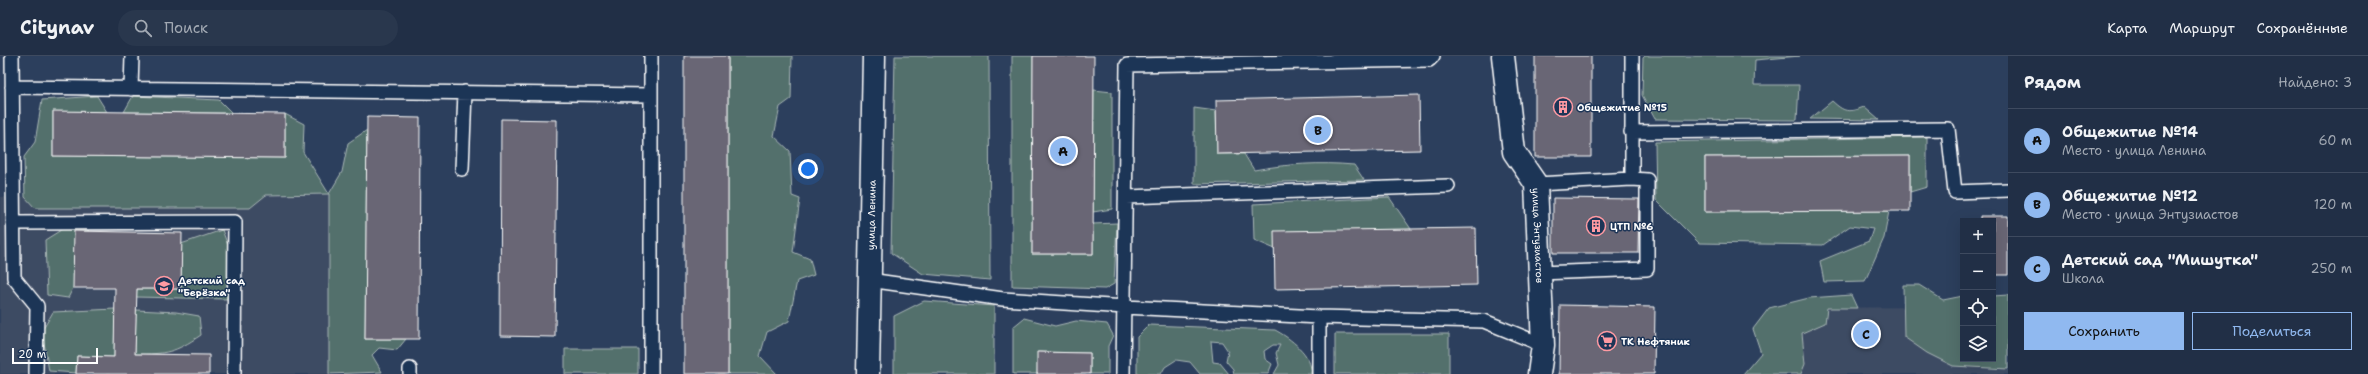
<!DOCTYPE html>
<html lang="ru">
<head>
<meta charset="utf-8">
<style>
  :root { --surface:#212f46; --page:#29374d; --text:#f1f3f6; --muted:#a2a9b3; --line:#3e4a5f; --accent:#90b9f0 }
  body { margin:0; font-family:"Shantell Sans",sans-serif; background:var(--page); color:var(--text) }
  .controls { position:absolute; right:12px; bottom:12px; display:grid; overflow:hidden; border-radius:0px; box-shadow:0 4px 16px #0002 }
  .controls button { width:36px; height:36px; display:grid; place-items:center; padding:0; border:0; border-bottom:1px solid var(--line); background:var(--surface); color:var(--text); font:20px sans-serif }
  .scale { position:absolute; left:12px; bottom:10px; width:86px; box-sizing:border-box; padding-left:4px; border:2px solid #fff; border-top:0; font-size:11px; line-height:14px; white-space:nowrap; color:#fff; -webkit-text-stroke:3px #1d3557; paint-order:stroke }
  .you { position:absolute; left:808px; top:113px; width:14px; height:14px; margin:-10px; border:3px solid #fff; border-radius:50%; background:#1a73e8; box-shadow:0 0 0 6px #1a73e833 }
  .badge { display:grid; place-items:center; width:26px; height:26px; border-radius:50%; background:var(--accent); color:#111; font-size:13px; font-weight:700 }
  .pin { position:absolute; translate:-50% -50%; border:2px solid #fff; box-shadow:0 1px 4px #0006 }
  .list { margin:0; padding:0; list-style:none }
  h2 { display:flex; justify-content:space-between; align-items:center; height:52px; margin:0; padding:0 16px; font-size:17px }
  h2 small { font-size:13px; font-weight:400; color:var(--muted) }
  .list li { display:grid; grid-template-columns:26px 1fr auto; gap:12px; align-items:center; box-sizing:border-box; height:64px; padding:0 16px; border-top:1px solid var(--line) }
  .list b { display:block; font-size:15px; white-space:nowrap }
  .list p { margin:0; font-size:13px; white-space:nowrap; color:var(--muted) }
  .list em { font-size:13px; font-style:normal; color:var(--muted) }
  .actions { display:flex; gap:8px; padding:12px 16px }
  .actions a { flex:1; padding:9px 0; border:1px solid var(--accent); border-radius:0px; text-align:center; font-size:14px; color:var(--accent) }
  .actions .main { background:var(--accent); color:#111 }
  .icon { flex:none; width:22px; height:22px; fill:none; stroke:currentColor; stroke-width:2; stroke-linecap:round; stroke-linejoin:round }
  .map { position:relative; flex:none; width:2008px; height:318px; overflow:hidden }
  header { display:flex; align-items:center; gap:24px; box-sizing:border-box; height:56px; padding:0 20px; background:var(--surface); border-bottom:1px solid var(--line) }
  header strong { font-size:19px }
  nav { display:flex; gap:22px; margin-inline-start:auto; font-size:14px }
  .search { width:280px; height:36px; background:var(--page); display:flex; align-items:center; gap:10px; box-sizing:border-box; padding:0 14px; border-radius:22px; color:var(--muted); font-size:15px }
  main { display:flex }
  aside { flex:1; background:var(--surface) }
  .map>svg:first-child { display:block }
  .built { fill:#3e4b64 }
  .green { fill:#536f6c; stroke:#a9b7b6 }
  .building { fill:#696674; stroke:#fff }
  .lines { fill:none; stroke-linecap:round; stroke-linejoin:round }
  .lane-casing { stroke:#fff; stroke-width:16 }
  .street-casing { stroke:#fff; stroke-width:25 }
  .secondary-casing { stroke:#fff; stroke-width:25 }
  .lane { stroke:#1d3557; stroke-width:13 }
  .street { stroke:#1d3557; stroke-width:22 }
  .secondary { stroke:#1d3557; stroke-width:22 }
  .labels { text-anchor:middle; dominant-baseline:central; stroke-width:3; stroke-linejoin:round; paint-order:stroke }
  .poi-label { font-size:10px; font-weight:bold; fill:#fff; stroke:#1d3557; text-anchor:start }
  .street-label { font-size:10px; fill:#fff; stroke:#1d3557 }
</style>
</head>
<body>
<header>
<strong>Citynav</strong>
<div class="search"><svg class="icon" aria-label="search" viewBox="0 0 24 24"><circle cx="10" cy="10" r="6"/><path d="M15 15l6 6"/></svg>Поиск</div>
<nav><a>Карта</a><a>Маршрут</a><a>Сохранённые</a></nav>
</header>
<main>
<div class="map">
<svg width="2008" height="318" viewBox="0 0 2008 318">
  <rect width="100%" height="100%" fill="#2c3f5d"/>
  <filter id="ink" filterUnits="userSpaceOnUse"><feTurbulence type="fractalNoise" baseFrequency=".025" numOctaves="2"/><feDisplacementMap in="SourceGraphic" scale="8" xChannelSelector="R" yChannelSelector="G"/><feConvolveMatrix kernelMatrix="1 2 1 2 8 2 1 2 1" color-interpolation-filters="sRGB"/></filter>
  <g filter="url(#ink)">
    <path class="built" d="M329,138v180h-329v-177z
      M1963,251v52h30l15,-52v67h-240l1,-66z"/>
    <path class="green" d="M728,0h64l-1,43 -11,8 -6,29 16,15 2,45 8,3 -7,53 17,7 4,16 -17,6 -8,40 -22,11 -7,24 17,18h-49z
      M895,0h94l1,224 -67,-6 -32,-21z
      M1012,0h21l-1,198h61v-30l24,-1 -3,61 -9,5 -93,-3z
      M1645,0h155l-45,4 -1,25h45l-2,35 -142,-1 -13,-24 1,-37z
      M1094,34l18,2v117l-19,3z
      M97,40l10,16h-54v44l232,2v-44l19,10 -1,28 26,42 13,-22 6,-29 19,-13 -2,209h41l-9,11 -18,-2 -7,7 10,17 -53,2v-180l-63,1 -16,13h-215l-10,-11 -1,-40 11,-15 7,-42z
      M133,40l86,4 13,13 -108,-1z
      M1832,45c12,11 16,12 32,6l15,13 -69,-1z
      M1194,52l22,3 1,43h27l10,16c33,-6 66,-8 100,-5l10,15 -170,4z
      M1927,81v50l-17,5v-36l-205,1v55l184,-1 -5,27 -19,43 -41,1 -4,-21 49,-20 4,-12 -23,-3 -27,19 -124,-2 -43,-43 -1,-58z
      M1389,141l22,32 -136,20 -21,-9 -1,-36z
      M77,168l12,7 -16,57 -5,10 -21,-3 -2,-55 16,-10z
      M222,174l7,18 -2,51 -91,-2 1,-8h44v-45z
      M1903,229h16l24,15 20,-4v63h30v-63l15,-1v74l-55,-3 -26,-13 -23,-16z
      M1851,239l6,13h-30l-2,15 -23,10 3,31 -4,10h-58l18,-21 -8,-24 16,-21 40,-10z
      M924,245l70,5v68h-100v-58z
      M115,253l-1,48 -37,-1 -1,17 -27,-2 -7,-40 11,-19z
      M136,254l40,2 23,4 2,19c-27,18 -34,19 -66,19z
      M1024,262l31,8 21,-5 31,3 6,11 -5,11v28h-18v-21l-52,-1 -1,22h-24v-47z
      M1149,269l126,5c15,8 38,25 36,44h-37l5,-9 -3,-12 4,-8h-7l-9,6 1,8 7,5 -4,10h-34l-1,-5 -7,-8 2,-10 -6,-9 -11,-1 2,21 7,1 9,11h-29l-10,-12 -14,-2 -11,7 -4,7h-24v-37z
      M1335,278h114v40h-114z
      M565,293h73v25h-73z"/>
    <path class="building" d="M684,0h44v318h-44z
      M1033,0h61l-1,198h-61z
      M1535,0h56v101h-56z
      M1419,39l1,55 -203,4 -1,-54z
      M53,55l232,3v44l-232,-2z
      M367,61l53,1 -1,221h-54z
      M501,63l56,1 -2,217 -55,-1z
      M1910,100v55l-205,1v-55z
      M1553,142l86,1 -1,54h-85z
      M1980,160h28v59h-15v-54h-13z
      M1476,172l1,57 -202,4 -1,-58z
      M74,175l108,2 -1,56h-44l-2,65 74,1v19h-133l1,-18 37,1 1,-69h-42z
      M1560,249l95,2 -1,67h-95z
      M1037,296l53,1v21h-53z"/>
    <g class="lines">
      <g class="lane-casing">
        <path id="lane" d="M12,0l2,222 23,28 -1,68
          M12,31l639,8
          M131,33l1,-33
          M1631,76l317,-3 7,63 53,-2
          M462,113l3,-77
          M1536,128l96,-5
          M1126,141l322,-11
          M13,167l222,-1 -1,152
          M1539,217l108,-4v-89l-15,-1v-123
          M869,224l134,19 122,8 194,10 165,4 59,24
          M1319,261v57
          M410,313v5
          M651,318v-318
          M1123,318l4,-309 302,-5 4,-4"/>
      </g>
      <g class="street-casing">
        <g id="street">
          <path id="s1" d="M1503,0l11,96 22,32 7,161 -4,29"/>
        </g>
      </g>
      <g class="secondary-casing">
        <g id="secondary">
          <path id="s2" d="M868,318l6,-318"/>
        </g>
      </g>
      <use href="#lane" class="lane"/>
      <use href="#street" class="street"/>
      <use href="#secondary" class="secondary"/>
    </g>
  </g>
  <defs>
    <g id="building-ring" transform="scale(1)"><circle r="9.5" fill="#1d3557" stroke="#ff9aa2" stroke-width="1.5"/><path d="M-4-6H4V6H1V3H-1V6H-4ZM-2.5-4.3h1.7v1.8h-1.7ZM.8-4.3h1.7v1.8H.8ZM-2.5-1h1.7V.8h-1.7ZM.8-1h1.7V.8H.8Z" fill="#ff9aa2"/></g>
    <g id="school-ring" transform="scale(1)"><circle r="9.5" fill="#1d3557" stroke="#ff9aa2" stroke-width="1.5"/><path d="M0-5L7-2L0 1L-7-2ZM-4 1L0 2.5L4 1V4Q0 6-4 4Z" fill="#ff9aa2"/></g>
    <g id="supermarket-ring" transform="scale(1)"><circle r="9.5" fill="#1d3557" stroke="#ff9aa2" stroke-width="1.5"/><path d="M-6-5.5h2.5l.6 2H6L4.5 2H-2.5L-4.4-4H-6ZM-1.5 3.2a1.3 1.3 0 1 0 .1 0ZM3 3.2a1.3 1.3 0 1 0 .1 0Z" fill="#ff9aa2"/></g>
  </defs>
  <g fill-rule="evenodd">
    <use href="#building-ring" x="1563" y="51"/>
    <use href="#building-ring" x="1596" y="170"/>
    <use href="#school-ring" x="164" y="230"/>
    <use href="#supermarket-ring" x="1607" y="285"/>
  </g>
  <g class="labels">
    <g class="poi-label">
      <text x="1577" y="51">Общежитие №15</text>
      <text x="1610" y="170">ЦТП №6</text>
      <text x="178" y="224">Детский сад<tspan x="178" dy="12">"Берёзка"</tspan></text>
      <text x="1621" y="285">ТК Нефтяник</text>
    </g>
    <g class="street-label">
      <text stroke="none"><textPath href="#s2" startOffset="159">улица Ленина</textPath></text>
      <text stroke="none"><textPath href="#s1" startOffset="187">улица Энтузиастов</textPath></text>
    </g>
  </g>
</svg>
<div class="controls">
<button>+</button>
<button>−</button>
<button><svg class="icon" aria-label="locate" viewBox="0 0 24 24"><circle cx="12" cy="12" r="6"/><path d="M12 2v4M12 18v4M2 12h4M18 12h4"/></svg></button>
<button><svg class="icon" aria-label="layers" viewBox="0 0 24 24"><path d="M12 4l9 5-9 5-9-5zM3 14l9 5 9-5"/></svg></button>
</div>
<div class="scale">20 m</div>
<div class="you"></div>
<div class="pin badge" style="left:1063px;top:95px">A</div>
<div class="pin badge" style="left:1318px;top:74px">B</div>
<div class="pin badge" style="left:1866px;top:278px">C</div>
</div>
<aside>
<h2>Рядом<small>Найдено: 3</small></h2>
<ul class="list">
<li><span class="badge">A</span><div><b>Общежитие №14</b><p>Место · улица Ленина</p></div><em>60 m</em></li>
<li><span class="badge">B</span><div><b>Общежитие №12</b><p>Место · улица Энтузиастов</p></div><em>120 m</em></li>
<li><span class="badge">C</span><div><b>Детский сад &quot;Мишутка&quot;</b><p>Школа</p></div><em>250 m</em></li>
</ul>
<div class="actions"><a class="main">Сохранить</a><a>Поделиться</a></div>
</aside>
</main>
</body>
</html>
